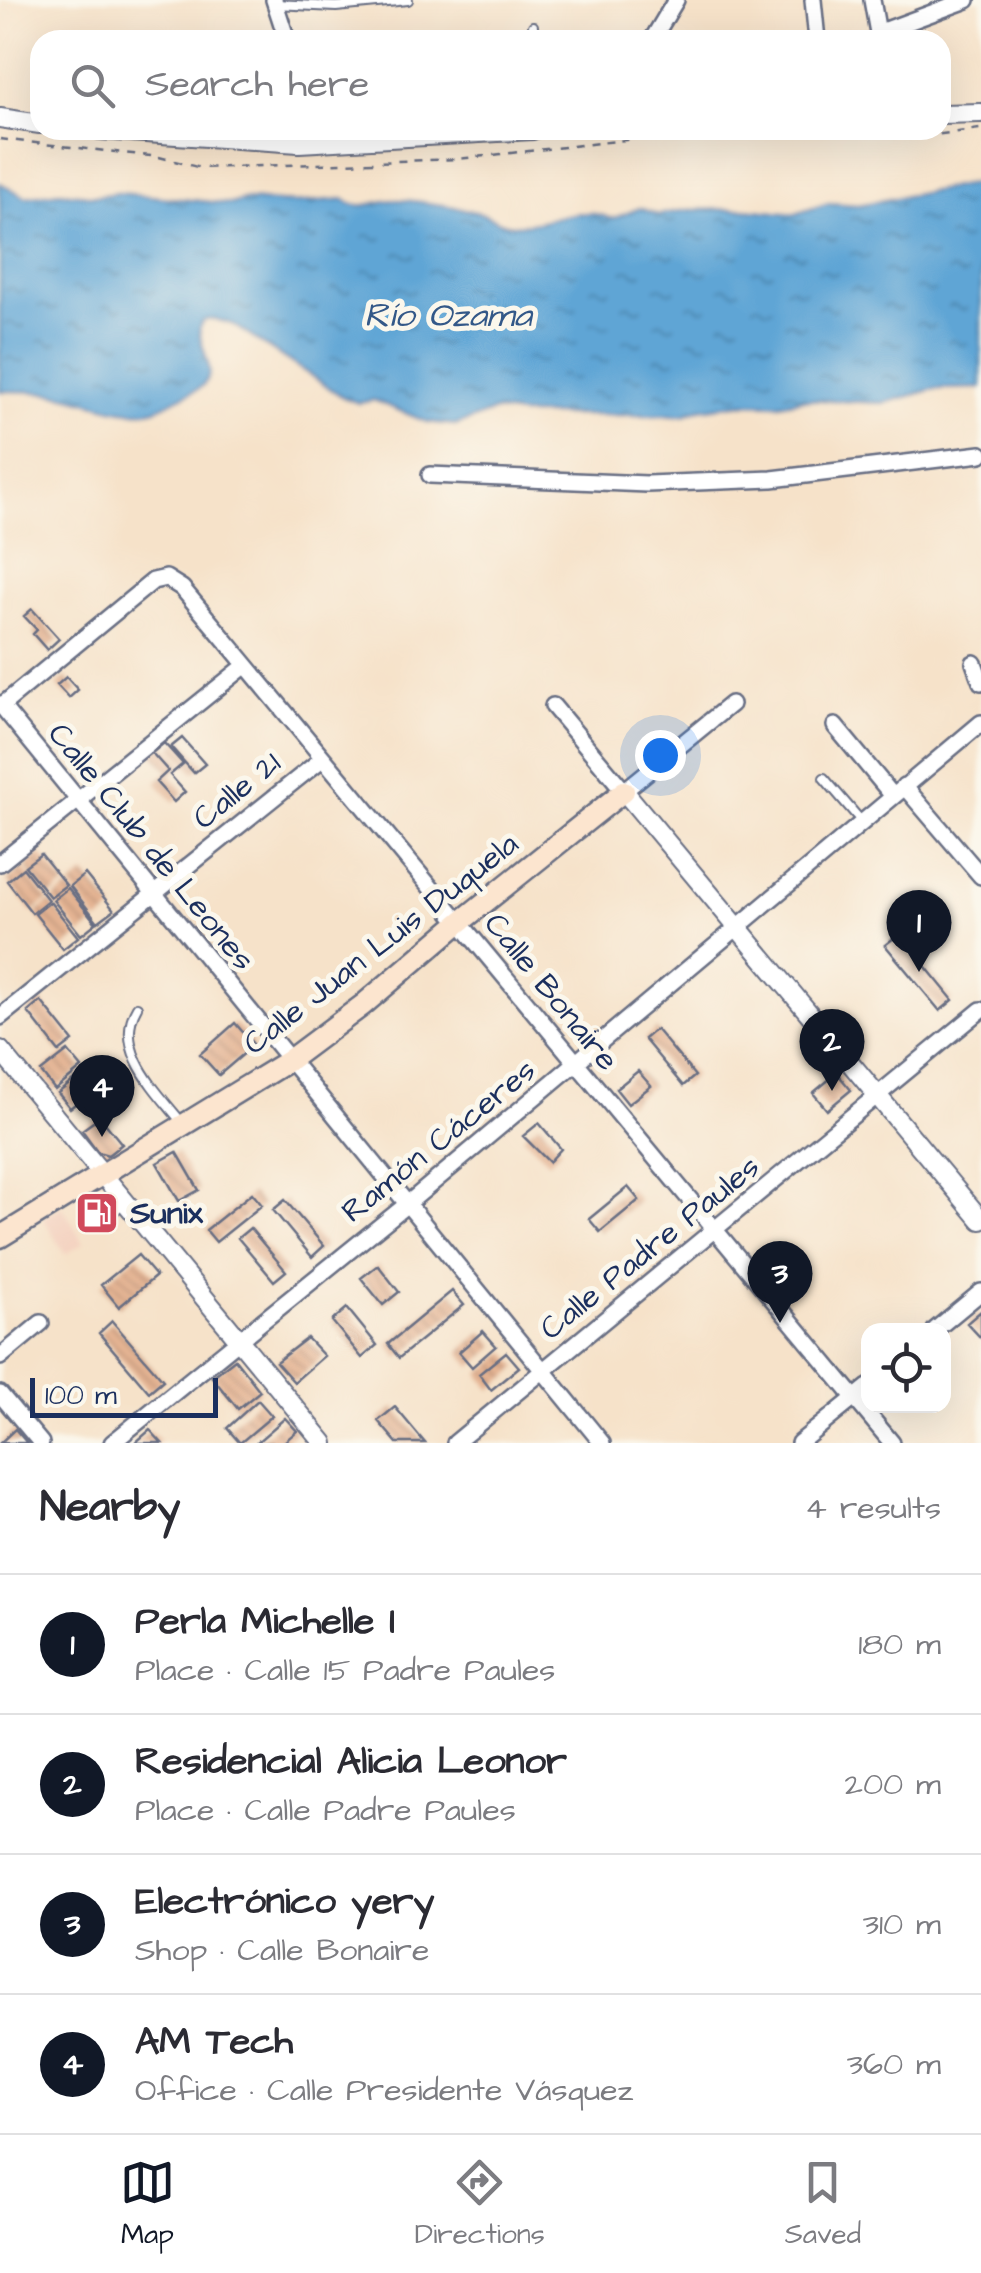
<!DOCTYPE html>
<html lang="en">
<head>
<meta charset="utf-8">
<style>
  :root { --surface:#fff; --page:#f2f2f3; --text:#2b2b33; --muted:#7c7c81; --line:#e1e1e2; --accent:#111827 }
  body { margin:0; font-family:"Architects Daughter",sans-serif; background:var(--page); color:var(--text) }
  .controls { position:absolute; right:30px; bottom:30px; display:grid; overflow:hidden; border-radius:20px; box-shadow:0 10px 40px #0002 }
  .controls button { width:90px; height:90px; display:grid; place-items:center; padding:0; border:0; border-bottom:2px solid var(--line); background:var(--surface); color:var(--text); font:50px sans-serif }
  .scale { position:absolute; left:30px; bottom:25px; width:188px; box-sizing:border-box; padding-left:10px; border:5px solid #1b2f5e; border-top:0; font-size:28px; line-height:35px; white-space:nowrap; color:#1b2f5e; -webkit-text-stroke:8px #fbf7ec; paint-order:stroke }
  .you { position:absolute; left:660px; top:755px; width:35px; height:35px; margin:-25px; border:8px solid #fff; border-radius:50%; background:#1a73e8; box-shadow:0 0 0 15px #1a73e833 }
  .badge { display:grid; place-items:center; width:65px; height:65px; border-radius:50%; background:var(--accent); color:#fff; font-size:32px; font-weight:700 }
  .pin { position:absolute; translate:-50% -82px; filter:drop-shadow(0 2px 5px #0008) }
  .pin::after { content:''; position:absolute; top:52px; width:35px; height:30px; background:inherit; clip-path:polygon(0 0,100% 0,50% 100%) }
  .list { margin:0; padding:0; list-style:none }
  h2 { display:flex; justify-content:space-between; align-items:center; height:130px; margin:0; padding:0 40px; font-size:42px }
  h2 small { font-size:32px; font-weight:400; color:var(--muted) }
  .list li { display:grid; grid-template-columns:65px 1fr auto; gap:30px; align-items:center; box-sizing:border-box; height:140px; padding:0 40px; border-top:2px solid var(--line) }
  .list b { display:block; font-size:38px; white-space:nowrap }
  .list p { margin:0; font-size:32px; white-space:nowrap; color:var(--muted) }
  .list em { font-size:32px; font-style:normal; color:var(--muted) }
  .icon { flex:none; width:55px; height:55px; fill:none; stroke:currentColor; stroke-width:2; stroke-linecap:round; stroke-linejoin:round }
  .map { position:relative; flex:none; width:981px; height:1443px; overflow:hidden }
  .search { position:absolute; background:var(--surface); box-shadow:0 10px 40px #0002; left:30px; right:30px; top:30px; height:110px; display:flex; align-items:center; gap:25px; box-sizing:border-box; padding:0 35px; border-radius:30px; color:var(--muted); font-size:38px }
  .sheet { height:690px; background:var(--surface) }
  nav { display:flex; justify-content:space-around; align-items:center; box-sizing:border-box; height:140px; border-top:2px solid var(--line); background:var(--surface); font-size:28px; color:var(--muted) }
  nav a { display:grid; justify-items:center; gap:5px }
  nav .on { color:var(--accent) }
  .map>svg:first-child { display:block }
  .built { fill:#f4d3c1 }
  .water { fill:url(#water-ripples); stroke:#3d6a9a; stroke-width:2.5 }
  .building { fill:url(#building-back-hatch) }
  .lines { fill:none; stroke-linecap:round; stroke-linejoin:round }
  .service-casing { stroke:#686e83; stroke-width:12 }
  .minor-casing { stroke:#686e83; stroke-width:20 }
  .tertiary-casing { stroke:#686e83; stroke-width:22 }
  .secondary-casing { stroke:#686e83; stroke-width:25 }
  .path { stroke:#686e83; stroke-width:2.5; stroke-dasharray:8 8; stroke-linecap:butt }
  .service { stroke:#fff; stroke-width:8 }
  .minor { stroke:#fff; stroke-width:15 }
  .tertiary { stroke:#fff; stroke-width:18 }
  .secondary { stroke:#fce5cf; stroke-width:20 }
  .labels { text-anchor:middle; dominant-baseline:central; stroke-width:10; stroke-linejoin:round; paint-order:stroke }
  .street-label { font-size:32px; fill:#1b2f5e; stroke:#fbf7ec }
  .poi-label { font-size:32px; font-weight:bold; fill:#1b2f5e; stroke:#fbf7ec; text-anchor:start }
  .water-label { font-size:35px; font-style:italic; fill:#335888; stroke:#fbf7ec }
</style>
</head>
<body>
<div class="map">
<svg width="981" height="1443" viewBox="0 0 981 1443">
  <defs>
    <pattern id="water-ripples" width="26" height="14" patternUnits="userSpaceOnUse" patternTransform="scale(2.5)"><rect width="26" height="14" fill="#5fa5d5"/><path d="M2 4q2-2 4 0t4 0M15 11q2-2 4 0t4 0" fill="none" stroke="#4e87b0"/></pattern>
    <pattern id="building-back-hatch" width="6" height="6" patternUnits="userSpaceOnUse" patternTransform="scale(2.5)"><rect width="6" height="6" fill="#e4b392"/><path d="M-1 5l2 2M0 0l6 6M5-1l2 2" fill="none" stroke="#c39a80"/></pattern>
  </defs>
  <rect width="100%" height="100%" fill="#fbf7ec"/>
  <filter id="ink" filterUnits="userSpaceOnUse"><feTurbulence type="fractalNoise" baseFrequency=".01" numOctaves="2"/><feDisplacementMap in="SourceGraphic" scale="20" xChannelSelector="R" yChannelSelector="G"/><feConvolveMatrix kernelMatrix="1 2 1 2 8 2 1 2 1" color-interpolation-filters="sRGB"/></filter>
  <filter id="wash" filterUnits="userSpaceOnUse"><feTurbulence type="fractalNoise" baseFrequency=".0048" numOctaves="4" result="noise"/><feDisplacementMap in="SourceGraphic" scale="40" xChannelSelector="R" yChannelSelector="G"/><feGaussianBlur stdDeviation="2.25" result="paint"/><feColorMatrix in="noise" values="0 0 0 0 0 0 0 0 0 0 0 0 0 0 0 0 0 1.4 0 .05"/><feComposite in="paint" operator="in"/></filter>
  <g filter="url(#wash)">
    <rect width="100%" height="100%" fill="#f6e2c9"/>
    <path class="built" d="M62,1206l22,37 -19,11 -22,-36z"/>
    <path class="water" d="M981,182v206l-47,1 -50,14 -81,-4 -24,5 -37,-1 -43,6 -15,6h-164l-26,-4 -37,14 -30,-3 -53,-22 -15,3 -14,-5 -113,-74c-59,-21 -19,34 -23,50 -3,14 -17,18 -29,23 -8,4 -18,11 -28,13 -28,6 -63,-10 -91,-15 -19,-4 -41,-4 -61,-4v-208l26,14 34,-5 36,4 22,-3 113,11 13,-4 50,3 51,-4c14,14 34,0 52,1 23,1 64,7 86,14 10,4 18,11 29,11 36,0 64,-22 100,-6l28,-11 18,7 29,-5 57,-1 51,5 34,-11 29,2z"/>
    <g id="blocks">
      <path class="building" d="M32,609l27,30 -12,11 -14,-16 4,-4 -13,-14z
        M66,677l12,13 -9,8 -12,-13z
        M182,738l23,26 -11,9 -23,-26z
        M164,743l19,21 -13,11 15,17 -11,10 -18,-20 12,-11 -16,-18z
        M41,854l25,31 -16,12 -25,-31z
        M23,868l25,32 -16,13 -25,-32z
        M85,874l29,36 -16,12 -28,-36z
        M68,888l28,35 -15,12 -28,-35z
        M50,902l28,35 -15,12 -28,-35z
        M899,934l54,66 -13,11 -55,-66z
        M41,1001l32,40 -14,11 -31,-40z
        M235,1023l19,22 -35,30 -19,-21z
        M656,1029l39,47 -12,10 -39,-47z
        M68,1051l14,17 -27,22 -14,-18z
        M88,1069l12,16 -30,23 -12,-15z
        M638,1071l13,15 -23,18 -12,-15z
        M837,1073l14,17 -24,20 -14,-17z
        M100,1117l22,27 -14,11 -10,-3 -16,-22z
        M539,1123l22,26 -12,13 -26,-26z
        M177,1152l22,38 -20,11 -22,-38z
        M628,1187l11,13 -39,32 -11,-13z
        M252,1193l10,12 -46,37 -10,-12z
        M285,1200l39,46 -12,11 -39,-47z
        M93,1202l12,3 -5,19 -12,-3z
        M250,1228l36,43 -12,10 -36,-43z
        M138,1255l18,21 -37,31 -18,-22z
        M378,1265l21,27 -16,13 -22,-27z
        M452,1291l12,14 -65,53 -11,-14z
        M347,1308l30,37 -15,13 -30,-37z
        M981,1311v27l-14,-15z
        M112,1321l51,59 -14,12 -50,-59z
        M483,1331l13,15 -24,21 -13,-15z
        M307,1338l17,18 -30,26 -18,-20z
        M506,1352l13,15 -28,23 -12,-16z
        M235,1359l25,32 -22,18 -26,-32z
        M258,1400l14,16 -32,27 -13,-15z
        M395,1407l30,36h-28l-19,-22z
        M285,1418l12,13 -14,12h-27z
        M15,1429l12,14h-27z
        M150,1430l12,13h-27z"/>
    </g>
  </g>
  <g filter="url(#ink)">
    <use href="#blocks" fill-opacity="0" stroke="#686e83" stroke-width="2.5"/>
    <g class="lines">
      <g class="service-casing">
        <path id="service" d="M275,4l61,3 72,-7
          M532,40l1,-14
          M824,778l38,44
          M137,1007c-25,43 21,85 46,117
          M76,1195l15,16
          M103,1215l10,-3 10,-9"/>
      </g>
      <g class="minor-casing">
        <path id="minor" d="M274,0l13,40
          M813,0l4,40
          M872,0l6,33 -2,7
          M878,33l89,-33
          M652,40l24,-40
          M430,475l217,9 125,-5 209,-25
          M974,663l7,19
          M0,704l602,739
          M553,706l71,85 107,-87
          M0,707l153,-126 13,-3 16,10 710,855
          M835,726l58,70
          M904,786l77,90
          M0,863l246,-198
          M0,1017l322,-258
          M935,1330l46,-38
          M0,1357l41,-34
          M0,1394l41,49
          M112,1443l294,-238 575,-482
          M455,1443l526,-433
          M799,1443l69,-56"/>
      </g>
      <g class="tertiary-casing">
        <path id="tertiary" d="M941,114l40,-1
          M0,118l40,6
          M100,130l199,13 234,-13
          M624,791l357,429
          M0,1050l324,393"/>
      </g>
      <g class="secondary-casing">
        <path id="secondary" d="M0,1237l288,-176 75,-56 96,-82 165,-132"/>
      </g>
      <path class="path" d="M0,139l159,18 42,11 257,-9 185,-21 204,-5 65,5 68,-9"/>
      <use href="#service" class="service"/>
      <use href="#minor" class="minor"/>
      <use href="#tertiary" class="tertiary"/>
      <use href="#secondary" class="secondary"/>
    </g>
  </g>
  <defs>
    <g id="fuel-square" transform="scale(2.25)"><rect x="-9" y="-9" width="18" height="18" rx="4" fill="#d1495b" stroke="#fbf7ec"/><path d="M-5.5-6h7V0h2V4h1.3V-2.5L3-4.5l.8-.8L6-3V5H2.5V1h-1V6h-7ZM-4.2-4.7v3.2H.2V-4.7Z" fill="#fff"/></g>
  </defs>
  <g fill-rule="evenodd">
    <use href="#fuel-square" x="97" y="1213"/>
  </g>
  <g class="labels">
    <g class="street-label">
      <text transform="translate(237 791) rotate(-39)">Calle 21</text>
      <text transform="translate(151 847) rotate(51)">Calle Club de Leones</text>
      <text transform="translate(381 944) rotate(-38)">Calle Juan Luis Duquela</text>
      <text transform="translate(551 992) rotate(51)">Calle Bonaire</text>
      <text transform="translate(439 1141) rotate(-39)">Ramón Cáceres</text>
      <text transform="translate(650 1248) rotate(-39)">Calle Padre Paules</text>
    </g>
    <g class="poi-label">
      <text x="130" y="1213">Sunix</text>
    </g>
    <g class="water-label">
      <text x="448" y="315">Río Ozama</text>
    </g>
  </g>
</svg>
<div class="controls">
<button><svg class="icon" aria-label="locate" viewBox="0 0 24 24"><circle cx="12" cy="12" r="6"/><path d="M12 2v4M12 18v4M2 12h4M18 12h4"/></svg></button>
</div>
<div class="scale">100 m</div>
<div class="you"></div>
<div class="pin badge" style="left:919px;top:972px">1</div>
<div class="pin badge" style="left:832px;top:1091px">2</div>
<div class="pin badge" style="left:780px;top:1323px">3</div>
<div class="pin badge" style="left:102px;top:1137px">4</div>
<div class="search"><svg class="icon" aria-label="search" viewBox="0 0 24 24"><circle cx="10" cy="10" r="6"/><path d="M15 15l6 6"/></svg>Search here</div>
</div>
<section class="sheet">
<h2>Nearby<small>4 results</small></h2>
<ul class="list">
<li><span class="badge">1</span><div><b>Perla Michelle I</b><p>Place · Calle 15 Padre Paules</p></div><em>180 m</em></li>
<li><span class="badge">2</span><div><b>Residencial Alicia Leonor</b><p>Place · Calle Padre Paules</p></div><em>200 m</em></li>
<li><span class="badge">3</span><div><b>Electrónico yery</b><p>Shop · Calle Bonaire</p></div><em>310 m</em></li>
<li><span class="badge">4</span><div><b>AM Tech</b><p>Office · Calle Presidente Vásquez</p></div><em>360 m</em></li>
</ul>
</section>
<nav>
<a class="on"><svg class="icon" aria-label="map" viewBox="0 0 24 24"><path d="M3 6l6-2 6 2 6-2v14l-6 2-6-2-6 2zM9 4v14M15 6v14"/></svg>Map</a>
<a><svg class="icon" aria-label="directions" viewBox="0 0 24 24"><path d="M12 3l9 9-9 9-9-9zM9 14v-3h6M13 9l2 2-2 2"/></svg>Directions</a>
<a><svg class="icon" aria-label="saved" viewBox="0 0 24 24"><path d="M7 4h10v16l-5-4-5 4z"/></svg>Saved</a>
</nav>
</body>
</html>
